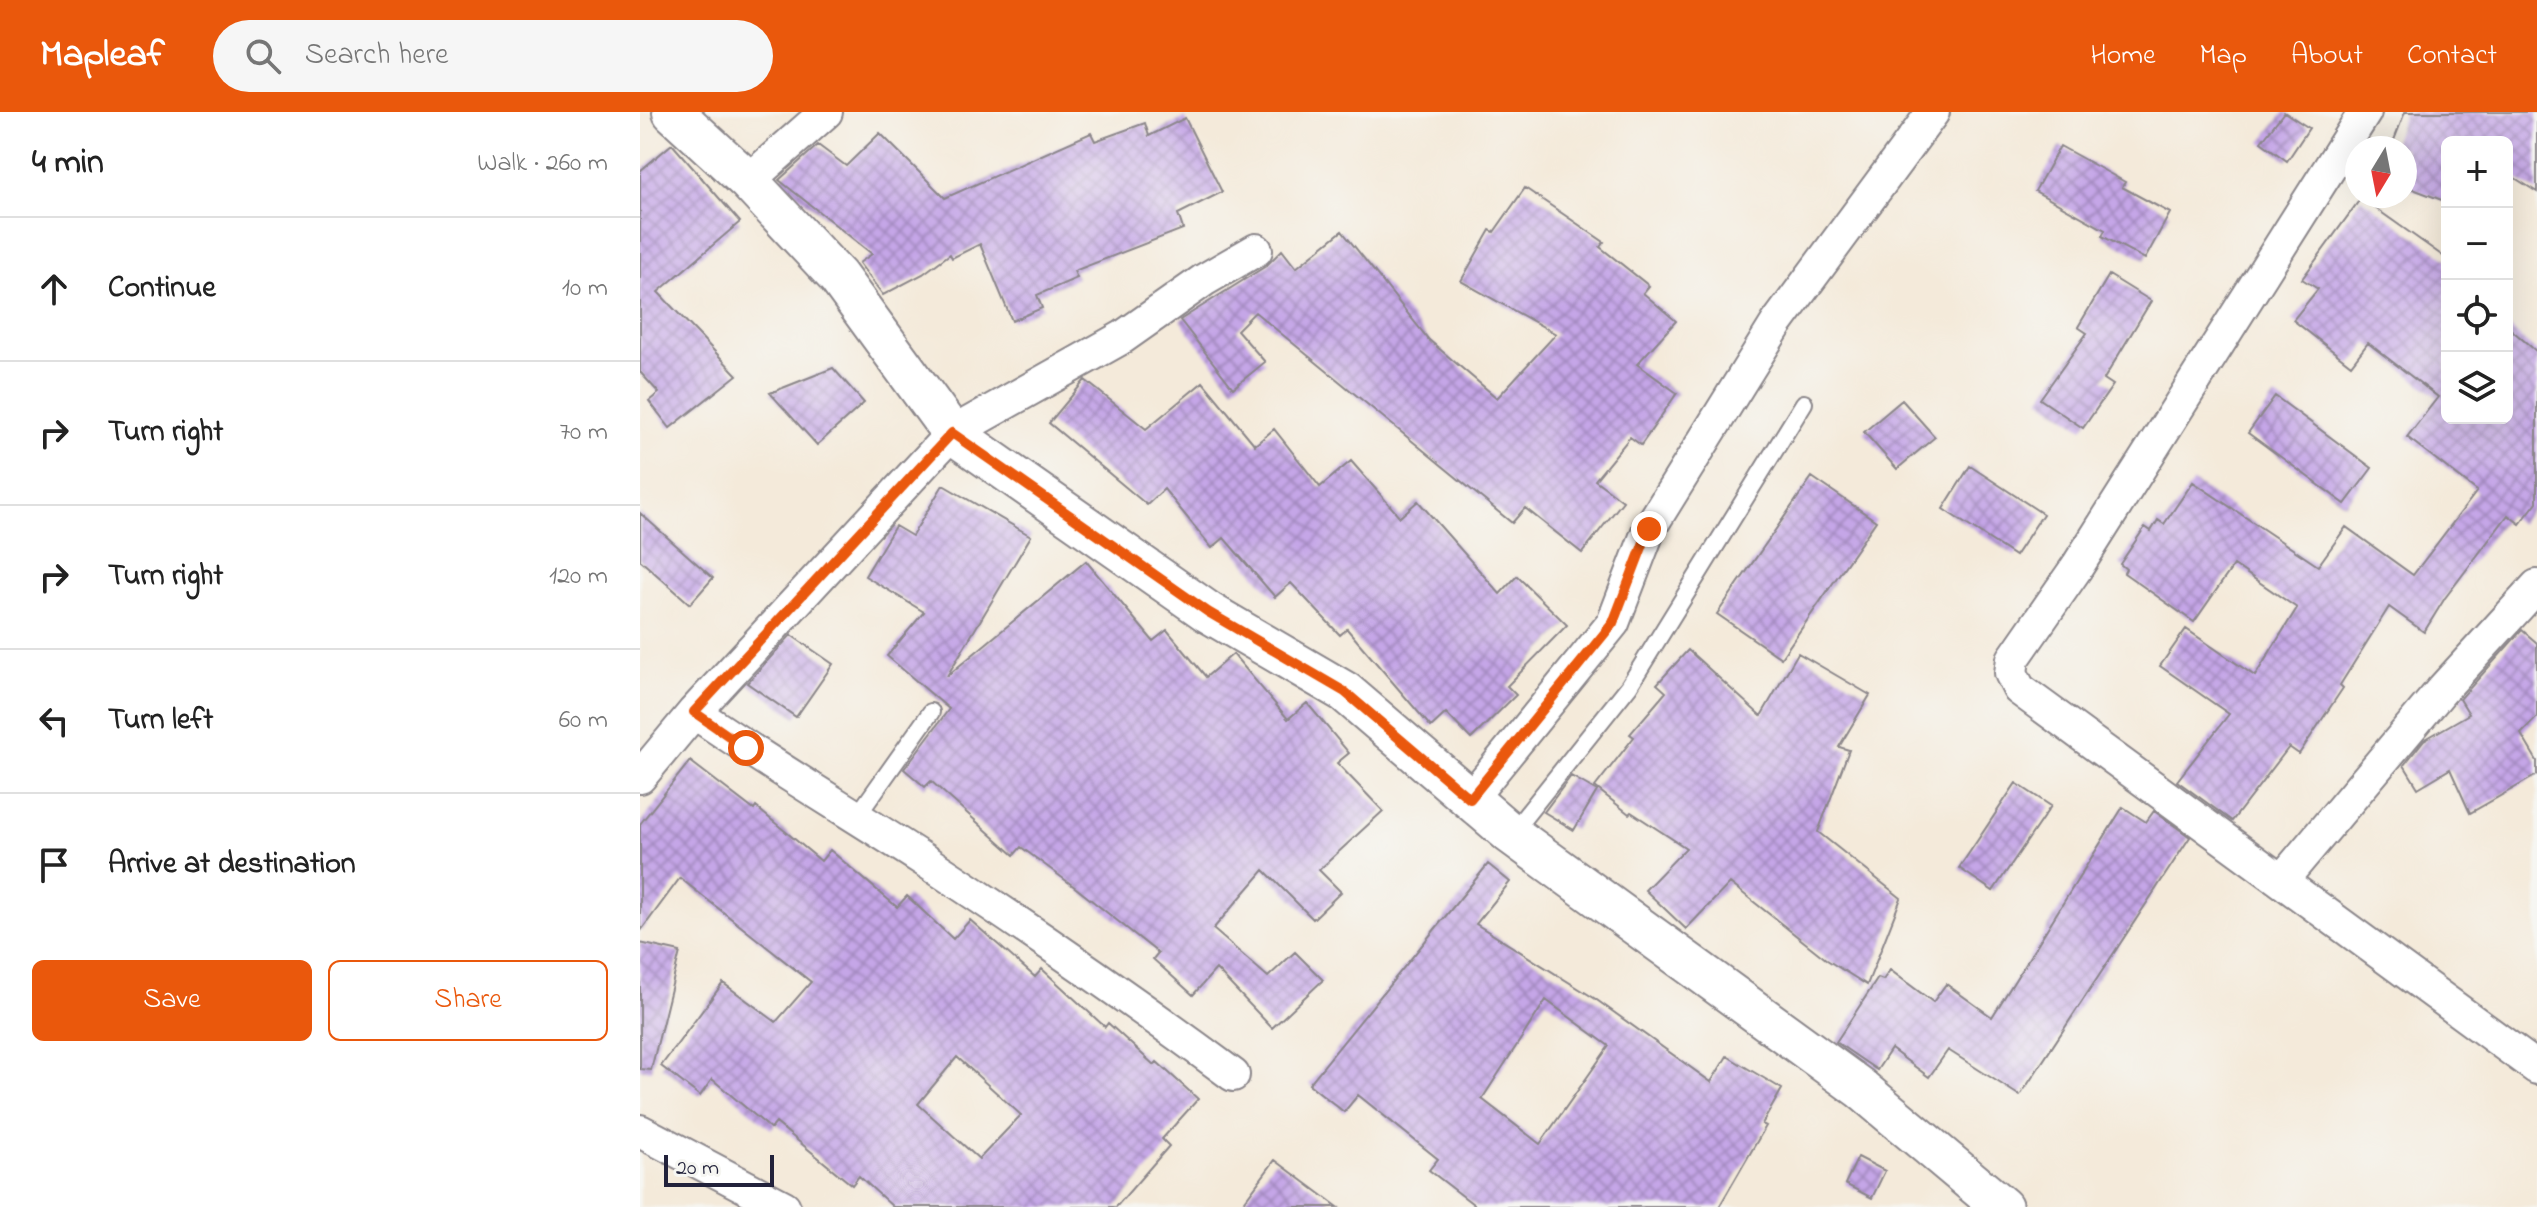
<!DOCTYPE html>
<html lang="en">
<head>
<meta charset="utf-8">
<style>
  :root { --surface:#fff; --page:#f6f6f6; --text:#222; --muted:#767676; --line:#e0e0e0; --accent:#ea580c }
  body { margin:0; font-family:"Indie Flower",sans-serif; background:var(--page); color:var(--text) }
  .controls { position:absolute; right:24px; top:24px; display:grid; overflow:hidden; border-radius:12px; box-shadow:0 8px 32px #0002 }
  .controls button { width:72px; height:72px; display:grid; place-items:center; padding:0; border:0; border-bottom:2px solid var(--line); background:var(--surface); color:var(--text); font:40px sans-serif }
  .compass { position:absolute; left:1705px; top:24px; width:72px; height:72px; border-radius:50%; background:var(--surface); box-shadow:0 8px 32px #0002; rotate:190deg }
  .scale { position:absolute; left:24px; bottom:20px; width:110px; box-sizing:border-box; padding-left:8px; border:4px solid #22223b; border-top:0; font-size:22px; line-height:28px; white-space:nowrap; color:#22223b; -webkit-text-stroke:6px #f6f6f2; paint-order:stroke }
  .stop { position:absolute; width:24px; height:24px; margin:-18px; border:6px solid #ea580c; border-radius:50%; background:#fff }
  .stop.end { background:#ea580c; border-color:#fff; box-shadow:0 2px 8px #0008 }
  .list { margin:0; padding:0; list-style:none }
  h2 { display:flex; justify-content:space-between; align-items:center; height:104px; margin:0; padding:0 32px; font-size:34px }
  h2 small { font-size:26px; font-weight:400; color:var(--muted) }
  .list li { display:grid; grid-template-columns:52px 1fr auto; gap:24px; align-items:center; box-sizing:border-box; height:144px; padding:0 32px; border-top:2px solid var(--line) }
  .list b { display:block; font-size:30px; white-space:nowrap }
  .list em { font-size:26px; font-style:normal; color:var(--muted) }
  .actions { display:flex; gap:16px; padding:24px 32px }
  .actions a { flex:1; padding:18px 0; border:2px solid var(--accent); border-radius:12px; text-align:center; font-size:28px; color:var(--accent) }
  .actions .main { background:var(--accent); color:#fff }
  .icon { flex:none; width:44px; height:44px; fill:none; stroke:currentColor; stroke-width:2; stroke-linecap:round; stroke-linejoin:round }
  .map { position:relative; flex:none; width:1897px; height:1095px; overflow:hidden }
  header { display:flex; align-items:center; gap:48px; box-sizing:border-box; height:112px; padding:0 40px; background:var(--accent); color:#fff }
  header strong { font-size:38px }
  nav { display:flex; gap:44px; margin-inline-start:auto; font-size:28px }
  .search { width:560px; height:72px; background:var(--page); display:flex; align-items:center; gap:20px; box-sizing:border-box; padding:0 28px; border-radius:44px; color:var(--muted); font-size:30px }
  main { display:flex }
  aside { flex:1; background:var(--surface) }
  .map>svg:first-child { display:block }
  .building { fill:url(#building-cross-hatch); fill-rule:evenodd }
  .lines { fill:none; stroke-linecap:round; stroke-linejoin:round }
  .service-casing { stroke:#8b868a; stroke-width:20 }
  .minor-casing { stroke:#8b868a; stroke-width:36 }
  .tertiary-casing { stroke:#8b868a; stroke-width:44 }
  .service { stroke:#fff; stroke-width:16 }
  .minor { stroke:#fff; stroke-width:32 }
  .tertiary { stroke:#fff; stroke-width:40 }
  .route { stroke:#ea580c; stroke-width:10 }
</style>
</head>
<body>
<header>
<strong>Mapleaf</strong>
<div class="search"><svg class="icon" aria-label="search" viewBox="0 0 24 24"><circle cx="10" cy="10" r="6"/><path d="M15 15l6 6"/></svg>Search here</div>
<nav><a>Home</a><a>Map</a><a>About</a><a>Contact</a></nav>
</header>
<main>
<aside>
<h2>4 min<small>Walk · 260 m</small></h2>
<ul class="list">
<li><svg class="icon" aria-label="ahead" viewBox="0 0 24 24"><path d="M12 20V5M6 11l6-6 6 6"/></svg><div><b>Continue</b></div><em>10 m</em></li>
<li><svg class="icon" aria-label="right" viewBox="0 0 24 24"><path d="M7 20v-9h11M14 6l5 5-5 5"/></svg><div><b>Turn right</b></div><em>70 m</em></li>
<li><svg class="icon" aria-label="right" viewBox="0 0 24 24"><path d="M7 20v-9h11M14 6l5 5-5 5"/></svg><div><b>Turn right</b></div><em>120 m</em></li>
<li><svg class="icon" aria-label="left" viewBox="0 0 24 24"><path d="M17 20v-9H6M10 6l-5 5 5 5"/></svg><div><b>Turn left</b></div><em>60 m</em></li>
<li><svg class="icon" aria-label="arrive" viewBox="0 0 24 24"><path d="M6 21V4h12l-3 4 3 4H6"/></svg><div><b>Arrive at destination</b></div></li>
</ul>
<div class="actions"><a class="main">Save</a><a>Share</a></div>
</aside>
<div class="map">
<svg width="1897" height="1095" viewBox="0 0 1897 1095">
  <defs>
    <pattern id="building-cross-hatch" width="8" height="8" patternUnits="userSpaceOnUse" patternTransform="scale(2)"><rect width="8" height="8" fill="#c5a6e7"/><path d="M0 0l8 8M0 8l8-8" fill="none" stroke="#a087bc"/></pattern>
  </defs>
  <rect width="100%" height="100%" fill="#f6f6f2"/>
  <filter id="ink" filterUnits="userSpaceOnUse"><feTurbulence type="fractalNoise" baseFrequency=".0125" numOctaves="2"/><feDisplacementMap in="SourceGraphic" scale="16" xChannelSelector="R" yChannelSelector="G"/><feConvolveMatrix kernelMatrix="1 2 1 2 8 2 1 2 1" color-interpolation-filters="sRGB"/></filter>
  <filter id="wash" filterUnits="userSpaceOnUse"><feTurbulence type="fractalNoise" baseFrequency=".006" numOctaves="4" result="noise"/><feDisplacementMap in="SourceGraphic" scale="32" xChannelSelector="R" yChannelSelector="G"/><feGaussianBlur stdDeviation="1.8" result="paint"/><feColorMatrix in="noise" values="0 0 0 0 0 0 0 0 0 0 0 0 0 0 0 0 0 1.4 0 .05"/><feComposite in="paint" operator="in"/></filter>
  <g filter="url(#wash)">
    <rect width="100%" height="100%" fill="#f4eada"/>
    <g id="blocks">
      <path class="building" d="M1644,0l25,16 -22,33 -26,-19z
        M1765,0h132v80l-30,-19v-31h-60v60l-42,-16v-38h-14z
        M545,6l37,74 -44,22 5,15 -109,42 3,7 -40,17 5,13 -30,13 -32,-77 -28,14 -2,-4 -27,20 -40,21 -24,-32 13,-9 -93,-74 39,-35 28,21 34,-33 65,65 146,-65 4,8 50,-18 4,13z
        M32,32l68,78 -82,70 79,83 -67,53 -21,-27 10,-8 -19,-21v-201z
        M1420,34l65,36 -3,5 48,26 -25,46 -43,-23 3,-6 -70,-39z
        M885,76l79,54 -4,5 49,39 -6,7 33,28 -39,43 40,29 -36,52 -11,-8 -35,43 28,21 -41,52 -57,-45 -13,15 -257,-211 -18,18 28,32 -32,26 -53,-68 86,-54 16,-16 14,18 46,-37 87,109 68,58 59,-64 -95,-53 29,-51 4,2z
        M1721,86l86,61v159h60v-92l30,26v150l-17,22 -12,-9 -63,83 -21,34 -35,-25 -49,78 3,3 -44,66 -10,-7 -57,74 -55,-40 52,-67 -69,-48 26,-37 69,47 42,-68 -63,-43 -40,57 -70,-49 2,-4 -6,-5 25,-37 6,4 7,-11 6,4 29,-42 125,84 28,-39 67,48 64,-84 -70,-54 31,-40 -70,-54 -17,22 -58,-45 25,-31 -16,-10z
        M1469,163l42,26 -47,78 9,6 -30,43 -43,-29 47,-66 -9,-6z
        M193,256l31,35 -47,42 -47,-52z
        M445,268l61,49 57,-47 52,63 19,-16 46,58 31,-26 49,56 18,-16 82,93 17,-18 50,49 -60,61 9,9 -45,44 -25,-26 -15,14 -84,-98 -7,6 -49,-52 -16,14 -51,-59 -12,10 -48,-59 -17,16 -98,-82z
        M1635,284l97,72 -27,36 -97,-71z
        M1262,288l33,37 -38,32 -33,-37z
        M1330,354l73,48 -28,42 -72,-47z
        M1172,365l64,44 -95,137 -64,-44z
        M303,373l88,51 -84,140 139,-115 67,80 14,-11 39,47 27,-23 55,65 19,-16 42,50 -12,10 46,48 -64,59 22,22 -28,27 -49,-49 -51,59 55,48 27,-25 28,28 -51,48 -56,-59 -23,26 -40,-36 5,-6 -82,-65 -55,-41 -7,8 -83,-74 -6,6 -21,-18 45,-60 -62,-53 37,-44 -59,-36 30,-50 17,10z
        M0,401l73,65 -23,26 -50,-44z
        M1882,518l15,13v74l-16,17 16,27v14l-67,38 -20,-44 -32,19 -14,-23 20,-25 45,-26 -9,-15z
        M151,523l42,29 -37,53 -49,-34z
        M1048,538l73,66 37,-63 72,42 -31,52 10,3 -31,82 83,66 -34,87 -40,-25 -97,-77 -44,46 -41,-39 41,-42 -55,-36 -2,2 -34,-27 39,-50 -4,-3 36,-42 -9,-8z
        M50,649l64,49 2,-3 65,54 9,-11 67,57 10,-11 46,43 17,-19 65,57 7,-8 63,58 3,-4 46,42 3,-3 41,37 -36,40 7,7 -53,61h-223l-34,-31 -7,9 -76,-62 -5,6 -59,-50 -12,17 -39,-30 62,-83 53,39 35,-40 -131,-104 -40,54v-108zM317,945l64,58 -42,44 -61,-55z
        M931,664l26,15 -23,39 -30,-18z
        M1376,671l35,23 -58,85 -34,-23z
        M1483,695l23,15 8,-11 36,26 -170,259 -72,-46 -19,27 -38,-28 -14,21 -41,-28 42,-64 5,2 7,-10 43,32 13,-18 46,33z
        M848,752l22,18 -34,42 118,74 117,84 16,-26 55,33 -20,35 4,2 -47,81h-242l-48,-37 9,-11 -80,-64 -14,17 -35,-28zM906,888l63,46 -69,98 -58,-45z
        M0,831l40,9 -29,118 -11,-1z
        M1218,1045l27,14 -13,27 -27,-14z
        M635,1048l63,47h-98z"/>
    </g>
  </g>
  <g filter="url(#ink)">
    <use href="#blocks" fill-opacity="0" stroke="#8b868a" stroke-width="2"/>
    <g class="lines">
      <g class="service-casing">
        <path id="service" d="M215,707l76,-107
          M871,722l118,-148 175,-283"/>
      </g>
      <g class="minor-casing">
        <path id="minor" d="M1725,0l-288,455 -64,92 -2,14 8,16 518,379
          M108,69l78,-69
          M54,600c75,52 153,98 230,148 105,69 208,140 309,215
          M0,665l54,-65 258,-279 171,-96 81,-57 52,-30
          M830,687l143,-176 36,-94 128,-206 156,-211
          M1642,768l159,-189 96,-105
          M0,1019l144,76"/>
      </g>
      <g class="tertiary-casing">
        <path id="tertiary" d="M33,0l75,69 90,96 114,156 256,179 137,80 166,142 349,254 142,119"/>
      </g>
      <use href="#service" class="service"/>
      <use href="#minor" class="minor"/>
      <use href="#tertiary" class="tertiary"/>
    </g>
  </g>
  <g class="lines" filter="url(#ink)">
    <path class="route" d="M106,636l-52,-36 258,-279 256,179 137,80 125,107 143,-176 36,-94"/>
  </g>
</svg>
<div class="controls">
<button>+</button>
<button>−</button>
<button><svg class="icon" aria-label="locate" viewBox="0 0 24 24"><circle cx="12" cy="12" r="6"/><path d="M12 2v4M12 18v4M2 12h4M18 12h4"/></svg></button>
<button><svg class="icon" aria-label="layers" viewBox="0 0 24 24"><path d="M12 4l9 5-9 5-9-5zM3 14l9 5 9-5"/></svg></button>
</div>
<svg class="compass" viewBox="-18 -18 36 36"><path d="M0-13l5 13h-10z" fill="#e53935"/><path d="M0 13l5-13h-10z" fill="#767676"/></svg>
<div class="scale">20 m</div>
<div class="stop" style="left:106px;top:636px"></div>
<div class="stop end" style="left:1009px;top:417px"></div>
</div>
</main>
</body>
</html>
